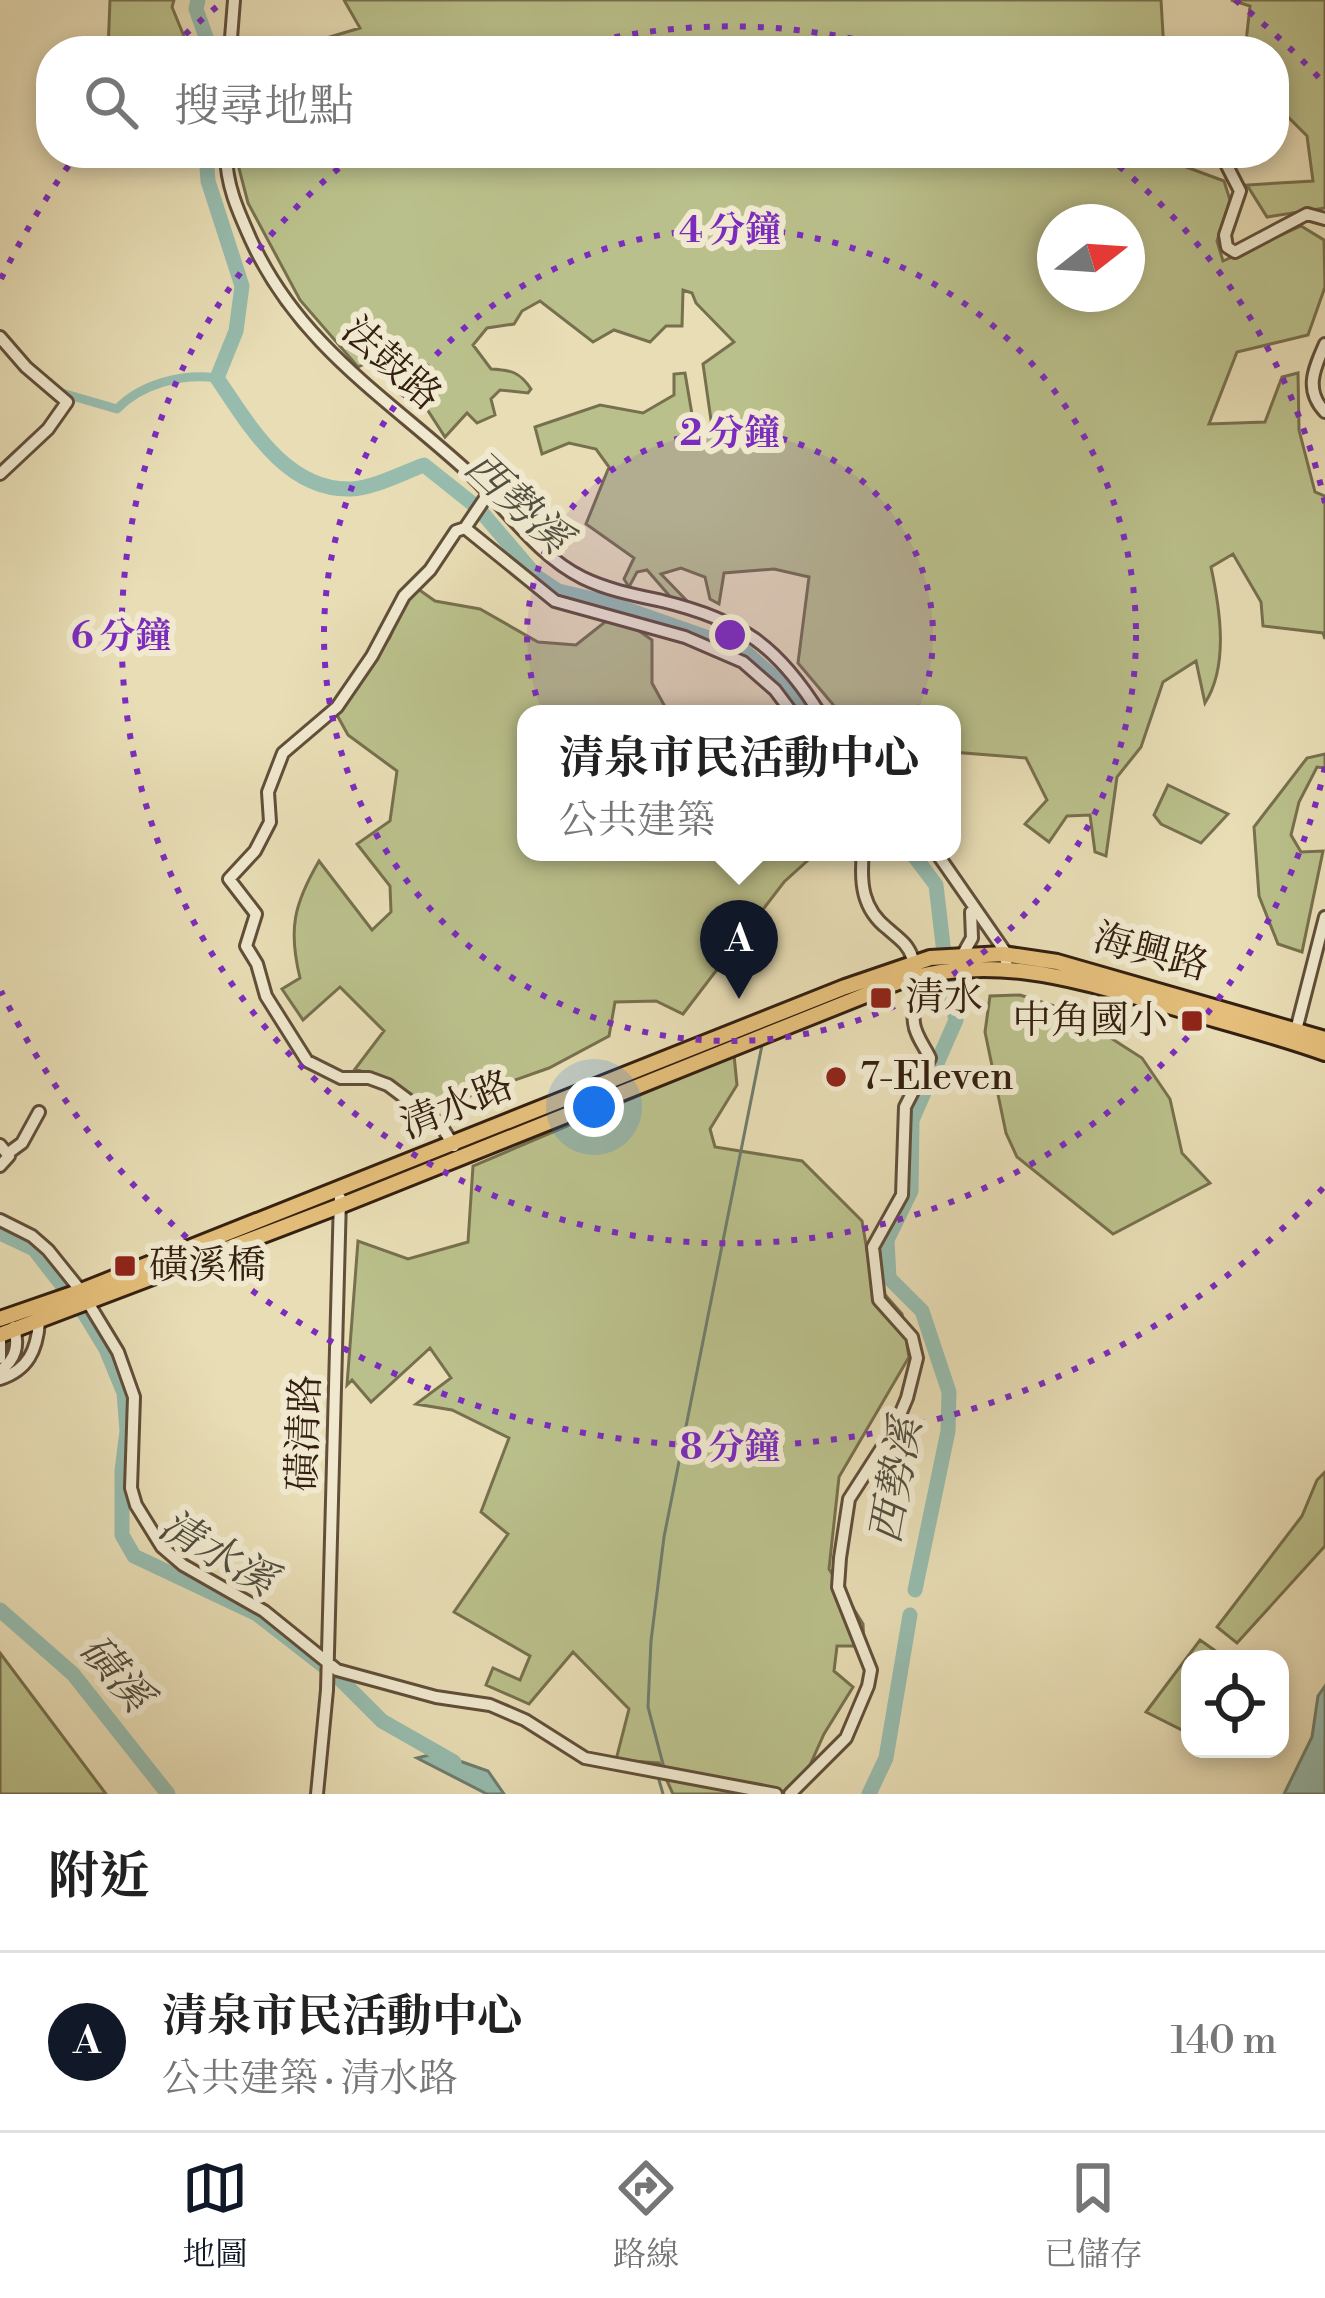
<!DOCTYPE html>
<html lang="zh-TW">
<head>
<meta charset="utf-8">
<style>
  :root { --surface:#fff; --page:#f2f2f2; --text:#222; --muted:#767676; --line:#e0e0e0; --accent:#111827 }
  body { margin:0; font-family:"Libre Bodoni","Noto Serif TC",serif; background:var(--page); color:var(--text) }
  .controls { position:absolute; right:36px; bottom:36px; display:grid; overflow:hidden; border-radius:24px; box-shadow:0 6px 18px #0003 }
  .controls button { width:108px; height:108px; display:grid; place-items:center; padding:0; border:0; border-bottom:3px solid var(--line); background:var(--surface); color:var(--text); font:60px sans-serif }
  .compass { position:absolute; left:1037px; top:204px; width:108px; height:108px; border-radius:50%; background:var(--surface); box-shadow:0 6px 18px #0003; rotate:73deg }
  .you { position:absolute; left:594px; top:1107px; width:42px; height:42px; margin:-30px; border:9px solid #fff; border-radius:50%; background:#1a73e8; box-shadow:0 0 0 18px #1a73e833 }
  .badge { display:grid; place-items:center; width:78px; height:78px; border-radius:50%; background:var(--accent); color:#fff; font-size:39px; font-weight:700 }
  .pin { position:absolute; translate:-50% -99px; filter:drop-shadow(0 3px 6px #0008) }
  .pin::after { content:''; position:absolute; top:63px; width:42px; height:36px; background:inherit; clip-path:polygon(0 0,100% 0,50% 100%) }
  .popup { position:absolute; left:517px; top:705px; width:444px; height:156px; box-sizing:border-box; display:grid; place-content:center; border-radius:24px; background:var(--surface); filter:drop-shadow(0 3px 9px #0005); font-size:39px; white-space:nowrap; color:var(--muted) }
  .popup b { font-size:45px; color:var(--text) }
  .popup::after { content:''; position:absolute; left:50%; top:100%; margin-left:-24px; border:24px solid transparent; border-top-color:var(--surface) }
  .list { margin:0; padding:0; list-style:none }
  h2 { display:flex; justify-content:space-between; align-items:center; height:156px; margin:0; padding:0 48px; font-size:51px }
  h2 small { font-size:39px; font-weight:400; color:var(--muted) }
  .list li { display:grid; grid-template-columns:78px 1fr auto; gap:36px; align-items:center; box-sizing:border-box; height:180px; padding:0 48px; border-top:3px solid var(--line) }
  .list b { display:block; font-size:45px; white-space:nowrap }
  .list p { margin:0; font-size:39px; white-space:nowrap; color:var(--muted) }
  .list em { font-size:39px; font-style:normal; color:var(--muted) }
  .icon { flex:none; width:66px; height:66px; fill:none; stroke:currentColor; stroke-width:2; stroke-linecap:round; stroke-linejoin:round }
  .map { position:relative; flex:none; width:1325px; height:1794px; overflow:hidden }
  .search { position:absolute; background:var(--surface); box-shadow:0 6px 18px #0003; left:36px; right:36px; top:36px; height:132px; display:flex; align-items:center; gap:30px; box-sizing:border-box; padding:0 42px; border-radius:48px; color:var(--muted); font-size:45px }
  .sheet { height:336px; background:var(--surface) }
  nav { display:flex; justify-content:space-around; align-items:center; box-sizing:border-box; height:168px; border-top:3px solid var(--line); background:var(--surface); font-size:33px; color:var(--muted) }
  nav a { display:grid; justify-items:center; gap:6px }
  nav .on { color:var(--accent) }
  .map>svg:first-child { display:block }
  .green { fill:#bac08b; stroke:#77704e; stroke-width:3; fill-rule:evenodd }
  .water { fill:#97bcae; stroke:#6f7e6f; stroke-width:3 }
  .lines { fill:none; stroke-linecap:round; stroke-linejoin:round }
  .stream { stroke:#6f7e6f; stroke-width:3 }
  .canal { stroke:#97bcae; stroke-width:9 }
  .river { stroke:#97bcae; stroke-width:15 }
  .minor-casing { stroke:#614f3a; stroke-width:16 }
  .major-casing { stroke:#342011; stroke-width:20 }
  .minor { stroke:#f0e9cf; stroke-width:10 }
  .major { stroke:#e4be7a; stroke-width:14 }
  .ring { fill:none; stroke:#7b2cbf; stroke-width:6; stroke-dasharray:6 12 }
  .poi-dot { fill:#8f2418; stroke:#f0e9cf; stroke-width:4.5 }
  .labels { text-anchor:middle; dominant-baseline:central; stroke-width:12; stroke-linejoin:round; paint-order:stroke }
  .street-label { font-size:39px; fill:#342011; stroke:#f0e9cf }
  .poi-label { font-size:39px; fill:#342011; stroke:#f0e9cf; text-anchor:start }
  .water-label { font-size:42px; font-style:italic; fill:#524f40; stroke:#f0e9cf }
  .centre { fill:#7b2cbf; stroke:#f0e9cf; stroke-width:6 }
  .ring-label { font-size:36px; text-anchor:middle; font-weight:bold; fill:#7b2cbf; stroke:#f0e9cf; stroke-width:12; stroke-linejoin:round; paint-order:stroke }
</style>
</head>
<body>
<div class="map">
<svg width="1325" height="1794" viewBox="0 0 1325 1794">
  <rect width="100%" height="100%" fill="#e8ddb5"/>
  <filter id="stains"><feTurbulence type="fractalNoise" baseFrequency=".00167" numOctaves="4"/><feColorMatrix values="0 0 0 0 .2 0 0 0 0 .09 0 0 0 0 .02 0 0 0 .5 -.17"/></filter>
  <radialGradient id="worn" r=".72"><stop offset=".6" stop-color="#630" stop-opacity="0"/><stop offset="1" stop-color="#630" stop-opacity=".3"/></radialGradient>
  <path class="green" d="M110,0h64l-2,7 18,44h-82z
    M344,0h817l3,51h-913l1,-8 61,-1 47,-14z
    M1231,0h94v208l-58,9 -20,-32 66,-4 -6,-45 -21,-21 -12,8v-72h-29l5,-45z
    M235,153h938l5,11 46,17 6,19 -13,41 6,20 78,-35 23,14 1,47 -17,48 -71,17 -28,72 56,-2 17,-45 16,-4 1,57 16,62 10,4v143l-2,-6 -60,-7 -2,-24 -28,-48 -22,13c9,42 18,98 -6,136l-9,-42 -33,21 -22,65 -24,30 -11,79 -11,-4 -5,-37 -23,1 -18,26 -24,-18 22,-24 -21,-42 -74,-6v-38h-111l-43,-51 11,-86 -35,-8 -50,4 -5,31 -9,-5 -5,-22 -24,-9 -20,6 27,28 -14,-1 -27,-31 -10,2 -8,15 -5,-8 10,-21 -48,-34 23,-57 -13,-18 -27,-6 -27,11 -7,-27 65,-22 43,8 31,-18v-21l11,-1 11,65 17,-4 -10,-70 31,-22 -38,-39 -4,-10 -9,-3 -1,36h-16l-16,16 -36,-12 -21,12 -53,-41 -18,10 -8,13 -27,4 -14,17 18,24c20,1 29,3 40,20l-3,4 -28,-3 -9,9 4,16 -18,8 -10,-10 -22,24 -55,-85 -32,15 -58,-67 -52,-97zM1055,222h72v72h-72z
    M411,584l24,17 45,8 58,33 38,3 39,-31 37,26v43l17,31h-143v138h291l-33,30 -101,132 -27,-13 -41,1 -6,34 -60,32 -119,42 -39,-28 -36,-13 29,-38 -44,-44 -37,33 -21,-31 18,-11c-12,-49 -6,-74 19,-117l53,69 19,-18 -1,-26 -33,-42 33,-23 7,-50 -49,-36 -11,-20 53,-78z
    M1325,754v14l-8,-1 -18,35 -8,33 10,17 22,-1 -21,101 -24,-8 -19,-48 -5,-69 53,-69z
    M1168,785l60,29 -27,29 -40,-19 -7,-9z
    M1020,995l47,15 75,48 28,41 12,54 28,30 -97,51 -96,-77 -11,-24 -21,-101 5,-36z
    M734,1055l3,30 -27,44 5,18 87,14 60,60 10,59 30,34 7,43 -70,120 -10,92 34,55 1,22h-27l-3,25 19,16 -29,47 -27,60h-124l-14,-31 -43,-3 13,-51 -56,-57 -44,52 -43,-19 7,-17 27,12 10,-24 -76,-44 54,-78 -27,-22 28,-74 -57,-28 -36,-6 35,-26 -21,-30 -59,54 -19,-22 -5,5 11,-144 50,18 60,-17 5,-76z
    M1325,1472v74l-88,97 -20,-16 85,-111 15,-36z
    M1200,1640l27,19h-37v75l-44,-22z
    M0,1653l106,141h-106z"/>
  <path class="water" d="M1325,1686v108h-41l28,-57 6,-41z
    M437,1753l51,18 16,23h-17l-70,-36z"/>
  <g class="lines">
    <path class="stream" d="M664,1768l-16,-61 3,-66 13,-104 99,-497
      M659,1780l4,14"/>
    <path class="canal" d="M62,393l55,16c24,-25 65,-36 100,-31"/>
    <path class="river" d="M198,0l-2,9 15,42
      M206,153l2,28 34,105 -6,45 -19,47c32,47 69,113 134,111 23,-1 51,-16 73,-24l54,43 59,69 21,14 48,11 137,48 40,35 19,29
      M911,852l25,33 12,103 8,32 -44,100 -1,71 -24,49 2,38 33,33 27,81 -1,39 -33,159
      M0,1233l34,16 52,67 20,33 18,44 3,38 -5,40v64l12,21 123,58 81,63 44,44 72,41
      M0,1610l73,64 95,120
      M869,1794l17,-36 24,-143"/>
    <g class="minor-casing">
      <path id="minor" d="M230,51l4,-51
        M226,153c0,32 12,58 25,87 48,105 136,158 217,232 38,35 67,82 115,106 25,12 51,17 79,23 79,19 116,45 158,113
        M1205,153l18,5 17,33 -15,44 2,12 8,5 72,-38 18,5
        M0,337l26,30 41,35 -19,27 -48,45
        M1325,344c-11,25 -21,46 0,68
        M465,528l90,73 130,36 58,25 32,28 18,24
        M936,852l68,98 3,18
        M963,954l9,-16 -1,-26
        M1294,1038l31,-121
        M0,1145l9,11 -9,10
        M454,1146l-14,-22 -52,-39 -19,-7h-28l-34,-17 -41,-65 -9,-32 -11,-18 10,-32 -27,-35 26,-28 15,-29 -2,-30 15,-39 54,-46 35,-51 32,-60 26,-26 26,-39 9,-3 23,-34
        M7,1154l15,-11 17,-31
        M0,1220l32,16 16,14 33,41 37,61 16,45 -3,91 5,17 26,42 21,18 81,46 73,59 99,27 54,8 35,15 60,38 191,36
        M0,1334v24
        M0,1371c16,-12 19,-25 14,-44
        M0,1379c28,-9 37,-29 39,-57
        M317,1794l10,-104 13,-492
        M790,1794l56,-56 22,-52 3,-16 -33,-83 2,-29 9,-59 45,-70 13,-31 10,-40 -5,-21 -33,-37 -6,-53 29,-52 3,-88 25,-49c-5,-11 -15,-23 -16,-35 -3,-23 6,-43 -2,-66 -4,-13 -14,-19 -24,-28 -26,-20 -28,-46 -25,-77"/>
    </g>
    <g class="major-casing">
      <path id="major" d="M0,1319l81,-28 764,-304 85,-29 73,-4 54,8 268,77
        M0,1335l342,-130 556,-223c96,-31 182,-1 274,25 51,15 103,28 153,46"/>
    </g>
    <use href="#minor" class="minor"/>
    <use href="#major" class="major"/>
  </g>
  <circle cx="730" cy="635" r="203" fill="#7b2cbf" fill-opacity=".12"/>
  <g class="ring">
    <circle cx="730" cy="635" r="203"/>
    <circle cx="730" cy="635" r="406"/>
    <path d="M1325 767A609 609 0 1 1 355 155M562 50A609 609 0 0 1 898 50M1105 155A609 609 0 0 1 1325 503"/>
    <path d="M1323 1188A811 811 0 0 1 1 991M1 279A811 811 0 0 1 74 158M172 47A811 811 0 0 1 225 0M1235 0A811 811 0 0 1 1323 82"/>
  </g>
  <g class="poi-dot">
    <rect x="869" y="986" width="24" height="24" rx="6"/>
    <rect x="1180" y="1009" width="24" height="24" rx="6"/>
    <circle cx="836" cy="1077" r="12"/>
    <rect x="113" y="1254" width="24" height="24" rx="6"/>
  </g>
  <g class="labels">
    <g class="street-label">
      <text transform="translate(391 364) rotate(42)">法鼓路</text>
      <text transform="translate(1151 953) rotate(15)">海興路</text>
      <text transform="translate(457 1106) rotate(-22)">清水路</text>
      <text transform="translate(305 1433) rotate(-88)">磺清路</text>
    </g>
    <g class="poi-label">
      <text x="905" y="998">清水</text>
      <text x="1168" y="1021" text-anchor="end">中角國小</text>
      <text x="860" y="1077">7-Eleven</text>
      <text x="149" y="1266">磺溪橋</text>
    </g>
    <g class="water-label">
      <text transform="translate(517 503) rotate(43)">西勢溪</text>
      <text transform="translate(897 1481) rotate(-80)">西勢溪</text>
      <text transform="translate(217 1554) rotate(30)">清水溪</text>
      <text transform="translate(115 1674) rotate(49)">磺溪</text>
    </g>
  </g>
  <circle cx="730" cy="635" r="18" class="centre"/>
  <g class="ring-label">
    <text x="730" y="242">4 分鐘</text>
    <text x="730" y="445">2 分鐘</text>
    <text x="121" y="648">6 分鐘</text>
    <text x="730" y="1459">8 分鐘</text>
  </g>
  <rect width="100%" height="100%" filter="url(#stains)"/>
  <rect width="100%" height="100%" fill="url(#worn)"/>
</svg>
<div class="controls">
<button><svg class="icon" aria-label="locate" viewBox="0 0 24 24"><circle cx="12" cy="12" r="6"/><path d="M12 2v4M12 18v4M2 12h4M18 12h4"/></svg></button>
</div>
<svg class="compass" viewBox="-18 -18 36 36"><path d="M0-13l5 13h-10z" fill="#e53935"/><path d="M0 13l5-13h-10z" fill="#767676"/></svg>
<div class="you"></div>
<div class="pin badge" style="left:739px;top:999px">A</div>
<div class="popup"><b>清泉市民活動中心</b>公共建築</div>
<div class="search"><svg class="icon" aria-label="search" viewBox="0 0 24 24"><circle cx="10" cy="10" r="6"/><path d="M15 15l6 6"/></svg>搜尋地點</div>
</div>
<section class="sheet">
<h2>附近<small></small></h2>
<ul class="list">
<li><span class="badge">A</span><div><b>清泉市民活動中心</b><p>公共建築 · 清水路</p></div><em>140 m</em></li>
</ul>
</section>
<nav>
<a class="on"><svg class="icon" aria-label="map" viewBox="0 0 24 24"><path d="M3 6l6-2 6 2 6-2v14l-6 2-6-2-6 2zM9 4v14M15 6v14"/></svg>地圖</a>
<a><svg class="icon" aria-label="directions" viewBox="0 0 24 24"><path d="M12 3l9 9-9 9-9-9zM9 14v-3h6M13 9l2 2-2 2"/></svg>路線</a>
<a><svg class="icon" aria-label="saved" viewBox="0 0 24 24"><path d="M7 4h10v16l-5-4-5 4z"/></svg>已儲存</a>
</nav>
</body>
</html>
